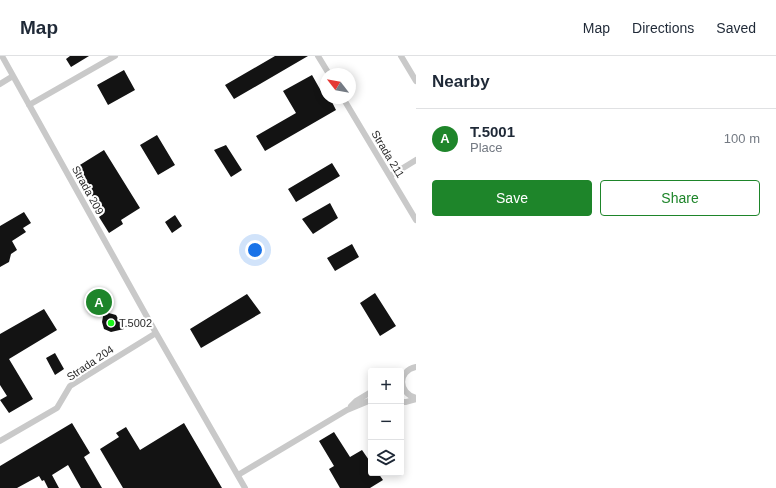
<!DOCTYPE html>
<html lang="en">
<head>
<meta charset="utf-8">
<style>
  :root { --surface:#fff; --page:#f2f2f3; --text:#1f2937; --muted:#747a83; --line:#e0e1e3; --accent:#1e852a }
  body { margin:0; font-family:Helvetica,sans-serif; background:var(--page); color:var(--text) }
  .controls { position:absolute; right:12px; bottom:12px; display:grid; overflow:hidden; border-radius:4px; box-shadow:0 2px 10px #0003 }
  .controls button { width:36px; height:36px; display:grid; place-items:center; padding:0; border:0; border-bottom:1px solid var(--line); background:var(--surface); color:var(--text); font:20px sans-serif }
  .compass { position:absolute; left:320px; top:12px; width:36px; height:36px; border-radius:50%; background:var(--surface); box-shadow:0 2px 10px #0003; rotate:301deg }
  .you { position:absolute; left:255px; top:194px; width:14px; height:14px; margin:-10px; border:3px solid #fff; border-radius:50%; background:#1a73e8; box-shadow:0 0 0 6px #1a73e833 }
  .badge { display:grid; place-items:center; width:26px; height:26px; border-radius:50%; background:var(--accent); color:#fff; font-size:13px; font-weight:700 }
  .pin { position:absolute; translate:-50% -50%; border:2px solid #fff; box-shadow:0 1px 4px #0006 }
  .list { margin:0; padding:0; list-style:none }
  h2 { display:flex; justify-content:space-between; align-items:center; height:52px; margin:0; padding:0 16px; font-size:17px }
  h2 small { font-size:13px; font-weight:400; color:var(--muted) }
  .list li { display:grid; grid-template-columns:26px 1fr auto; gap:12px; align-items:center; box-sizing:border-box; height:60px; padding:0 16px; border-top:1px solid var(--line) }
  .list b { display:block; font-size:15px; white-space:nowrap }
  .list p { margin:0; font-size:13px; white-space:nowrap; color:var(--muted) }
  .list em { font-size:13px; font-style:normal; color:var(--muted) }
  .actions { display:flex; gap:8px; padding:12px 16px }
  .actions a { flex:1; padding:9px 0; border:1px solid var(--accent); border-radius:4px; text-align:center; font-size:14px; color:var(--accent) }
  .actions .main { background:var(--accent); color:#fff }
  .icon { flex:none; width:22px; height:22px; fill:none; stroke:currentColor; stroke-width:2; stroke-linecap:round; stroke-linejoin:round }
  .map { position:relative; flex:none; width:416px; height:432px; overflow:hidden }
  header { display:flex; align-items:center; gap:24px; box-sizing:border-box; height:56px; padding:0 20px; background:var(--surface); border-bottom:1px solid var(--line) }
  header strong { font-size:19px }
  nav { display:flex; gap:22px; margin-inline-start:auto; font-size:14px }
  main { display:flex }
  aside { flex:1; background:var(--surface) }
  .map>svg:first-child { display:block }
  .building { fill:#131313 }
  .lines { fill:none; stroke-linecap:round; stroke-linejoin:round }
  .lane { stroke:#c9c9c9; stroke-width:6 }
  .poi-dot { fill:#1df51b; stroke:#fff; stroke-width:1.5 }
  .labels { text-anchor:middle; dominant-baseline:central; stroke-width:4; stroke-linejoin:round; paint-order:stroke }
  .street-label { font-size:11px; fill:#2c2c2c; stroke:#fff }
  .poi-label { font-size:11px; fill:#2c2c2c; stroke:#fff; text-anchor:start }
</style>
</head>
<body>
<header>
<strong>Map</strong>
<nav><a>Map</a><a>Directions</a><a>Saved</a></nav>
</header>
<main>
<div class="map">
<svg width="416" height="432" viewBox="0 0 416 432">
  <rect width="100%" height="100%" fill="#fff"/>
  <path class="building" d="M70,0h19l-18,11 -5,-8z
    M275,0h33l-74,43 -9,-14z
    M124,14l11,20 -27,15 -11,-20z
    M312,19l13,23h5l6,12 -71,41 -9,-15 40,-23 -13,-22z
    M157,79l18,30 -17,10 -18,-30z
    M226,89l16,25 -11,7 -17,-27z
    M104,94l36,58 -19,12 2,4 -14,9 -10,-16 4,-3 -28,-46z
    M332,107l8,13 -44,26 -8,-13z
    M330,147l8,15 -25,16 -11,-15z
    M24,156l7,11 -8,5 3,4 -14,9 5,9 -6,4 -2,8 -9,5v-41z
    M175,159l7,11 -10,7 -7,-11z
    M352,188l7,13 -24,14 -8,-13z
    M97,237h5l4,3 2,5 -3,11 11,3 8,14 -13,3 -7,-3 -2,-7 2,-11 -10,-2 -4,-6 1,-6z
    M375,237l21,33 -16,10 -20,-33z
    M247,238l14,19 -60,35 -11,-19z
    M44,253l13,21 -48,29 24,40 -24,14 -9,-13 7,-4 -7,-11v-51z
    M55,297l9,16 -9,6 -9,-17z
    M72,367l18,30 -6,4 18,31h-21l-13,-23 -16,10 7,13h-11l-4,-8 -2,1 -3,-5 -22,12h-17v-22z
    M184,367l38,65h-99l-23,-39 19,-12 -3,-4 10,-6 14,23z
    M334,376l16,25 12,-7 9,13v10h7l5,7 -13,8h-30l-11,-19 5,-3 -15,-25z"/>
  <g class="lines">
    <path class="lane" d="M2,0l154,277 89,155
      M318,0l11,18
      M401,0l15,25
      M0,28l13,-8
      M343,42l73,122
      M29,49l86,-49
      M390,120l26,-16
      M416,311c-19,4 -18,26 0,31
      M401,346h5l10,-3
      M351,350l5,-5 15,-9
      M0,385l57,-33 13,-22 86,-53
      M238,419l109,-65 24,-10"/>
  </g>
  <circle class="poi-dot" cx="111" cy="267" r="4"/>
  <g class="labels">
    <g class="street-label">
      <text transform="translate(388 98) rotate(59)">Strada 211</text>
      <text transform="translate(88 134) rotate(61)">Strada 209</text>
      <text transform="translate(90 307) rotate(-34)">Strada 204</text>
    </g>
    <g class="poi-label">
      <text x="119" y="267">T.5002</text>
    </g>
  </g>
</svg>
<div class="controls">
<button>+</button>
<button>−</button>
<button><svg class="icon" aria-label="layers" viewBox="0 0 24 24"><path d="M12 4l9 5-9 5-9-5zM3 14l9 5 9-5"/></svg></button>
</div>
<svg class="compass" viewBox="-18 -18 36 36"><path d="M0-13l5 13h-10z" fill="#e53935"/><path d="M0 13l5-13h-10z" fill="#747a83"/></svg>
<div class="you"></div>
<div class="pin badge" style="left:99px;top:246px">A</div>
</div>
<aside>
<h2>Nearby<small></small></h2>
<ul class="list">
<li><span class="badge">A</span><div><b>T.5001</b><p>Place</p></div><em>100 m</em></li>
</ul>
<div class="actions"><a class="main">Save</a><a>Share</a></div>
</aside>
</main>
</body>
</html>
